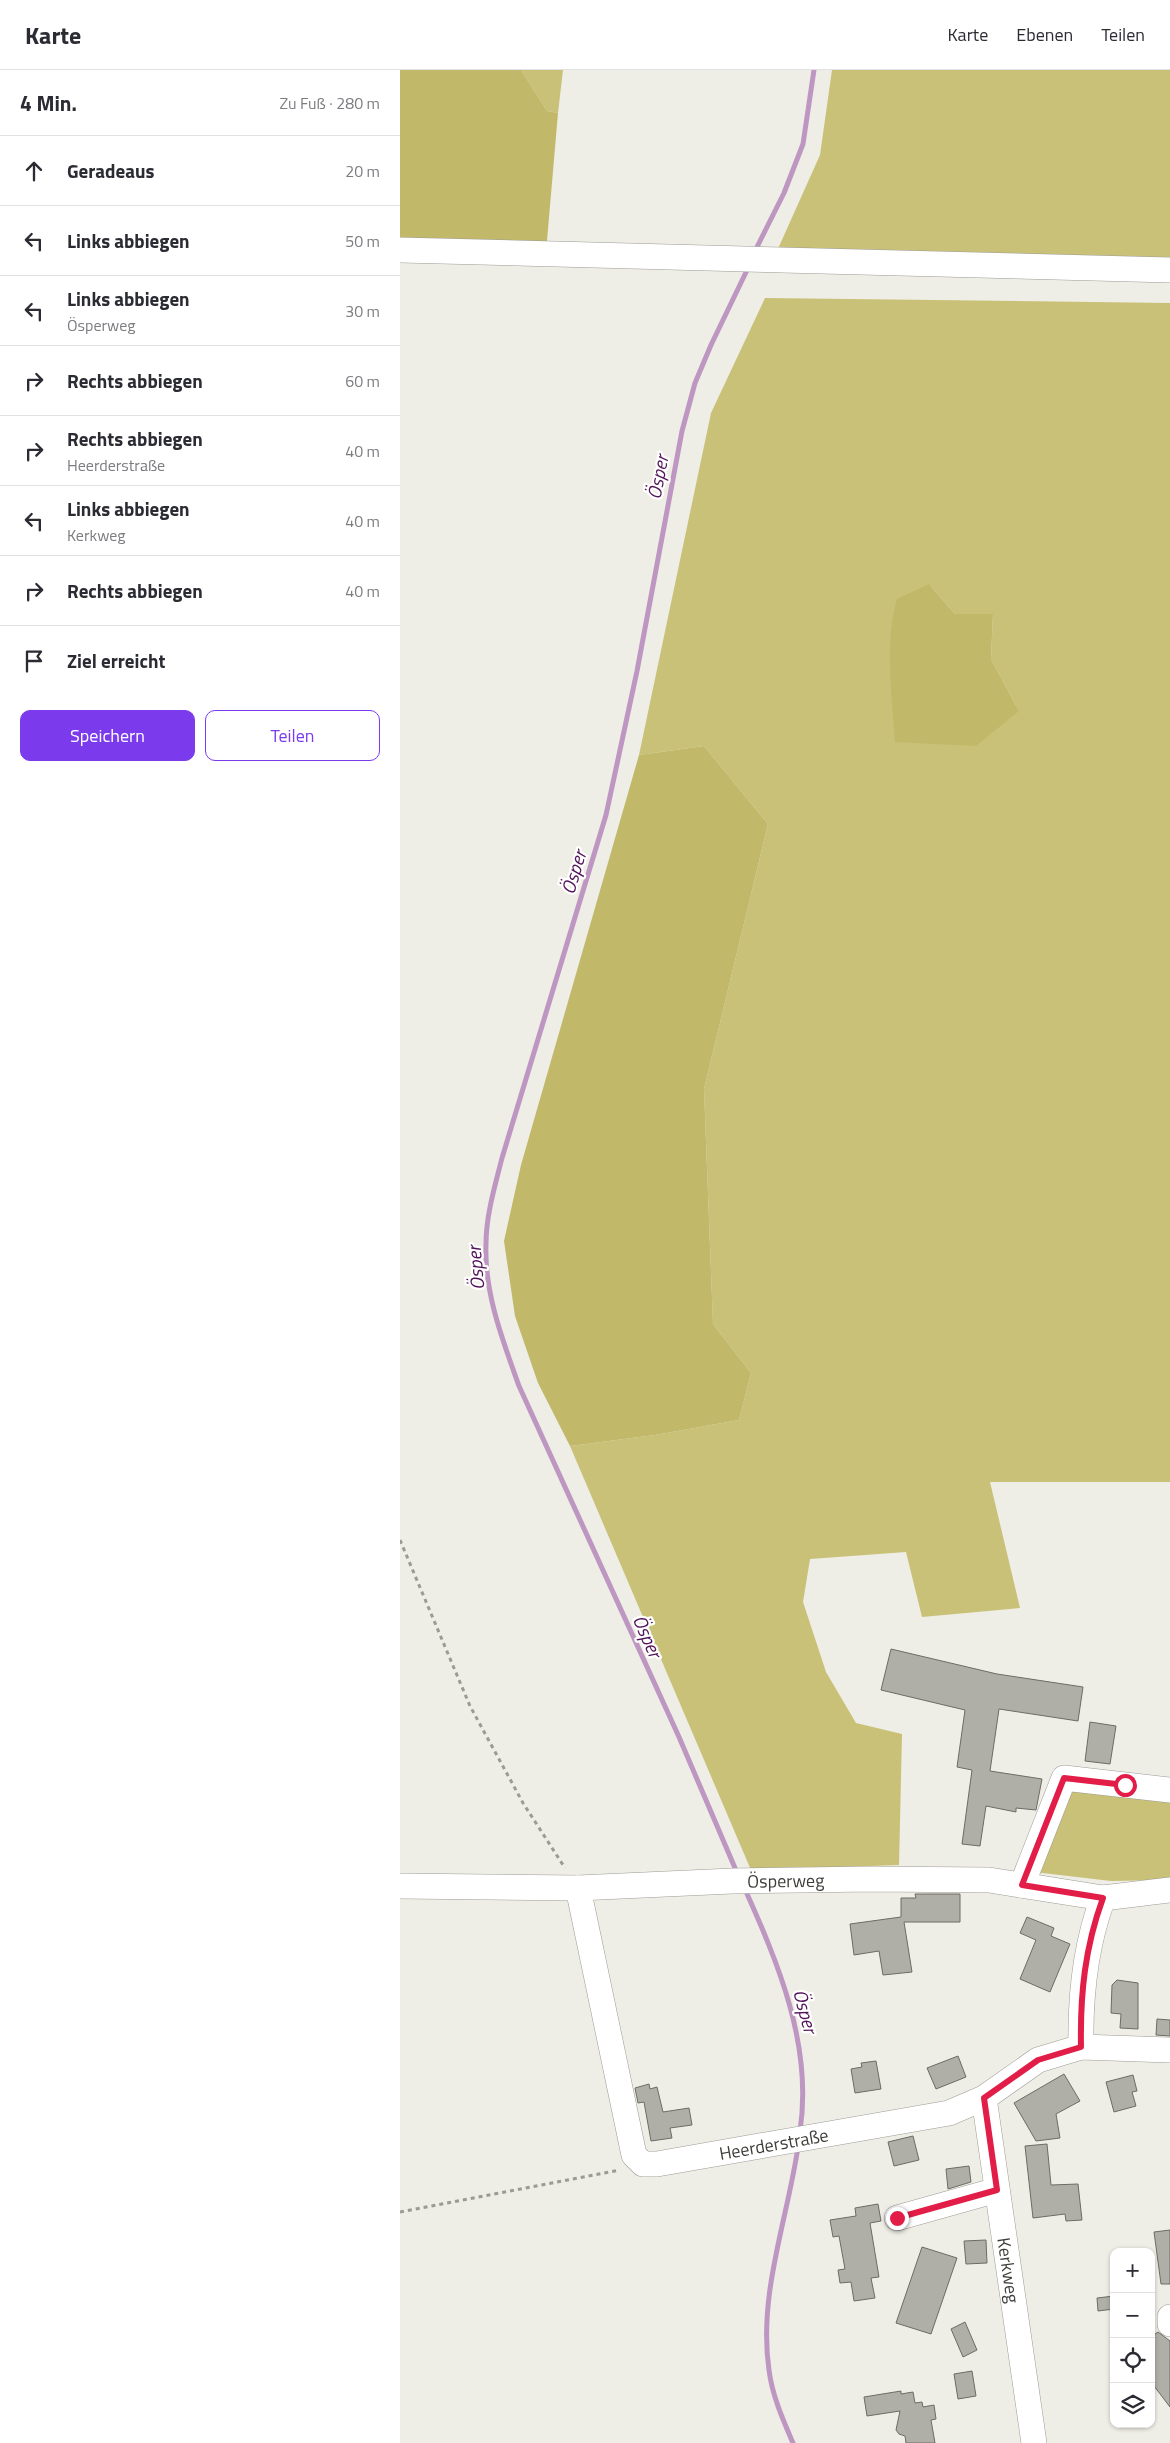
<!DOCTYPE html>
<html lang="de">
<head>
<meta charset="utf-8">
<style>
  :root { --surface:#fff; --page:#f2f2f3; --text:#2b2b33; --muted:#7c7c81; --line:#e1e1e2; --accent:#7c3aed }
  body { margin:0; font-family:"Titillium Web",sans-serif; background:var(--page); color:var(--text) }
  .controls { position:absolute; right:15px; bottom:15px; display:grid; overflow:hidden; border-radius:10px; box-shadow:0 1px 4px #0004 }
  .controls button { width:45px; height:45px; display:grid; place-items:center; padding:0; border:0; border-bottom:1px solid var(--line); background:var(--surface); color:var(--text); font:25px sans-serif }
  .stop { position:absolute; width:15px; height:15px; margin:-11px; border:4px solid #e11d48; border-radius:50%; background:#fff }
  .stop.end { background:#e11d48; border-color:#fff; box-shadow:0 1px 5px #0008 }
  .list { margin:0; padding:0; list-style:none }
  h2 { display:flex; justify-content:space-between; align-items:center; height:65px; margin:0; padding:0 20px; font-size:21px }
  h2 small { font-size:16px; font-weight:400; color:var(--muted) }
  .list li { display:grid; grid-template-columns:32px 1fr auto; gap:15px; align-items:center; box-sizing:border-box; height:70px; padding:0 20px; border-top:1px solid var(--line) }
  .list b { display:block; font-size:19px; white-space:nowrap }
  .list p { margin:0; font-size:16px; white-space:nowrap; color:var(--muted) }
  .list em { font-size:16px; font-style:normal; color:var(--muted) }
  .actions { display:flex; gap:10px; padding:15px 20px }
  .actions a { flex:1; padding:11px 0; border:1px solid var(--accent); border-radius:10px; text-align:center; font-size:18px; color:var(--accent) }
  .actions .main { background:var(--accent); color:#fff }
  .icon { flex:none; width:28px; height:28px; fill:none; stroke:currentColor; stroke-width:2; stroke-linecap:round; stroke-linejoin:round }
  .map { position:relative; flex:none; width:770px; height:2373px; overflow:hidden }
  header { display:flex; align-items:center; gap:30px; box-sizing:border-box; height:70px; padding:0 25px; background:var(--surface); border-bottom:1px solid var(--line) }
  header strong { font-size:24px }
  nav { display:flex; gap:28px; margin-inline-start:auto; font-size:18px }
  main { display:flex }
  aside { flex:1; background:var(--surface) }
  .map>svg:first-child { display:block }
  .green { fill:#c9c177; fill-rule:evenodd }
  .forest { fill:#c1b869 }
  .lines { fill:none; stroke-linecap:round; stroke-linejoin:round }
  .stream { stroke:#bd97c2; stroke-width:5 }
  .building { fill:#afaea7; stroke:#6c6c65 }
  .minor-casing { stroke:#9d9c95; stroke-width:26 }
  .path { stroke:#9b9a95; stroke-width:3; stroke-dasharray:4 4; stroke-linecap:butt }
  .minor { stroke:#fff; stroke-width:25 }
  .route { stroke:#e11d48; stroke-width:6 }
  .labels { text-anchor:middle; dominant-baseline:central; stroke-width:4.5; stroke-linejoin:round; paint-order:stroke }
  .street-label { font-size:18px; fill:#3d3d3a; stroke:#fffffe }
  .water-label { font-size:19px; font-style:italic; fill:#52125b; stroke:#fffffe }
</style>
</head>
<body>
<header>
<strong>Karte</strong>
<nav><a>Karte</a><a>Ebenen</a><a>Teilen</a></nav>
</header>
<main>
<aside>
<h2>4 Min.<small>Zu Fuß · 280 m</small></h2>
<ul class="list">
<li><svg class="icon" aria-label="ahead" viewBox="0 0 24 24"><path d="M12 20V5M6 11l6-6 6 6"/></svg><div><b>Geradeaus</b></div><em>20 m</em></li>
<li><svg class="icon" aria-label="left" viewBox="0 0 24 24"><path d="M17 20v-9H6M10 6l-5 5 5 5"/></svg><div><b>Links abbiegen</b></div><em>50 m</em></li>
<li><svg class="icon" aria-label="left" viewBox="0 0 24 24"><path d="M17 20v-9H6M10 6l-5 5 5 5"/></svg><div><b>Links abbiegen</b><p>Ösperweg</p></div><em>30 m</em></li>
<li><svg class="icon" aria-label="right" viewBox="0 0 24 24"><path d="M7 20v-9h11M14 6l5 5-5 5"/></svg><div><b>Rechts abbiegen</b></div><em>60 m</em></li>
<li><svg class="icon" aria-label="right" viewBox="0 0 24 24"><path d="M7 20v-9h11M14 6l5 5-5 5"/></svg><div><b>Rechts abbiegen</b><p>Heerderstraße</p></div><em>40 m</em></li>
<li><svg class="icon" aria-label="left" viewBox="0 0 24 24"><path d="M17 20v-9H6M10 6l-5 5 5 5"/></svg><div><b>Links abbiegen</b><p>Kerkweg</p></div><em>40 m</em></li>
<li><svg class="icon" aria-label="right" viewBox="0 0 24 24"><path d="M7 20v-9h11M14 6l5 5-5 5"/></svg><div><b>Rechts abbiegen</b></div><em>40 m</em></li>
<li><svg class="icon" aria-label="arrive" viewBox="0 0 24 24"><path d="M6 21V4h12l-3 4 3 4H6"/></svg><div><b>Ziel erreicht</b></div></li>
</ul>
<div class="actions"><a class="main">Speichern</a><a>Teilen</a></div>
</aside>
<div class="map">
<svg width="770" height="2373" viewBox="0 0 770 2373">
  <rect width="100%" height="100%" fill="#eeede6"/>
  <path class="green" d="M121,0h42l-5,43 -11,-2z
    M432,0h338v193l-393,-12 43,-96z
    M365,228l405,5v1179h-180l30,126 -98,9 -16,-65 -96,7 -7,43 23,70 30,51 46,11 -3,131 -148,5 -181,-424 85,-11 84,-15 12,-47 -38,-49 -9,-235 64,-265 -64,-78 -65,9 72,-342zM529,514l26,30h38l-2,45 28,52z
    M668,1712l102,16v82l-59,1 -77,-9z"/>
  <path class="forest" d="M0,0h121l26,41 11,2 -12,139 -146,-4z
    M529,514l26,30h38l-2,45 28,52 -43,35 -81,-4c-3,-45 -11,-100 2,-143z
    M304,676l64,78 -64,265 9,235 38,49 -12,47 -84,15 -85,11 -32,-63 -23,-67 -11,-75 17,-76 118,-410z"/>
  <g class="lines">
    <path class="stream" d="M354,183l30,-60 19,-49 11,-74
      M338,1805l-59,-138 -160,-351c-16,-45 -35,-93 -33,-142 0,-29 9,-58 16,-86l104,-343 31,-144 45,-240 13,-48 16,-38 38,-79
      M344,1817c34,76 69,158 56,244
      M393,2373c-10,-23 -21,-48 -24,-73 -11,-75 18,-149 29,-223"/>
  </g>
  <path class="building" d="M491,1579l106,25 86,13 -5,34 -79,-12 -9,62 52,8 -6,31 -20,-2v4l-30,-6 -6,40 -18,-2 10,-74 -15,-3 8,-57 -84,-20z
    M690,1652l26,4 -6,38 -25,-3z
    M515,1824h45v28h-56l8,50 -29,3 -4,-24 -25,4 -4,-31 51,-7v-19h15z
    M627,1847l27,11 -3,8 19,8 -20,48 -30,-13 16,-39 -16,-7z
    M717,1910l21,3v46l-18,-1 1,-14 -10,-1 1,-28z
    M757,1949l13,1v16l-14,-1z
    M558,1986l8,21 -30,12 -9,-21z
    M476,1991l5,28 -26,4 -4,-24 11,-2 -1,-4z
    M664,2004l16,27 -24,13 4,24 -24,3 -22,-38z
    M733,2005l4,16 -5,1 4,14 -22,6 -8,-30z
    M249,2014l1,5 7,-2 6,25 26,-4 3,17 -22,3 2,10 -21,3 -7,-39 -6,1 -3,-15z
    M513,2066l6,24 -25,6 -6,-24z
    M647,2074l4,41 27,-1 4,36 -16,1 -1,-7 -32,4 -8,-72z
    M569,2096l2,16 -23,7 -2,-20z
    M478,2134l3,17 -11,2 9,54 -8,1 4,20 -21,3 -3,-19 -11,1 -2,-13 7,-1 -6,-33 -6,1 -3,-17 26,-4 -1,-8z
    M770,2160v54h-9l-7,-52z
    M586,2170l1,23 -21,1 -2,-23z
    M522,2177l35,11 -26,76 -35,-11z
    M714,2226v13l-16,2 -1,-13z
    M565,2252l12,28 -14,7 -12,-28z
    M758,2262l12,9v66l-19,-25v-45z
    M572,2301l4,25 -18,3 -4,-25z
    M501,2321v3l12,-2 2,11 7,-1 1,5 11,-2 2,14 -5,1 4,23h-29l-1,-7 -6,-2 -3,-4 4,-19 -33,5 -3,-19z"/>
  <g class="lines">
    <g class="minor-casing">
      <g id="minor">
        <path d="M0,180l770,20"/>
        <path d="M622,1815l42,-107 106,12"/>
        <path id="s1" d="M0,1816l178,2 154,-7 140,-2 117,1 114,18 67,-8"/>
        <path id="s2" d="M178,1818l56,267 9,9h14l292,-51 35,-15 54,-38 43,-13 89,3"/>
        <path d="M681,1977c-1,-52 4,-101 22,-149"/>
        <path id="s3" d="M584,2028l50,345"/>
        <path d="M497,2148l100,-28"/>
        <path d="M770,2247v7"/>
      </g>
    </g>
    <path class="path" d="M0,1470l70,166 53,97 42,65
      M0,2142l220,-42"/>
    <use href="#minor" class="minor"/>
  </g>
  <g class="lines">
    <path class="route" d="M497,2148l100,-28 -13,-92 54,-38 43,-13c-1,-53 4,-100 22,-149l-81,-13 42,-107 61,7"/>
  </g>
  <g class="labels">
    <g class="street-label">
      <text stroke="none"><textPath href="#s1" startOffset="386">Ösperweg</textPath></text>
      <text stroke="none"><textPath href="#s2" startOffset="418">Heerderstraße</textPath></text>
      <text stroke="none"><textPath href="#s3" startOffset="174">Kerkweg</textPath></text>
    </g>
    <g class="water-label">
      <text transform="translate(257 407) rotate(-79)">Ösper</text>
      <text transform="translate(173 802) rotate(-73)">Ösper</text>
      <text transform="translate(75 1198) rotate(-95)">Ösper</text>
      <text transform="translate(248 1566) rotate(66)">Ösper</text>
      <text transform="translate(406 1941) rotate(75)">Ösper</text>
    </g>
  </g>
</svg>
<div class="controls">
<button>+</button>
<button>−</button>
<button><svg class="icon" aria-label="locate" viewBox="0 0 24 24"><circle cx="12" cy="12" r="6"/><path d="M12 2v4M12 18v4M2 12h4M18 12h4"/></svg></button>
<button><svg class="icon" aria-label="layers" viewBox="0 0 24 24"><path d="M12 4l9 5-9 5-9-5zM3 14l9 5 9-5"/></svg></button>
</div>
<div class="stop" style="left:725px;top:1715px"></div>
<div class="stop end" style="left:497px;top:2148px"></div>
</div>
</main>
</body>
</html>
